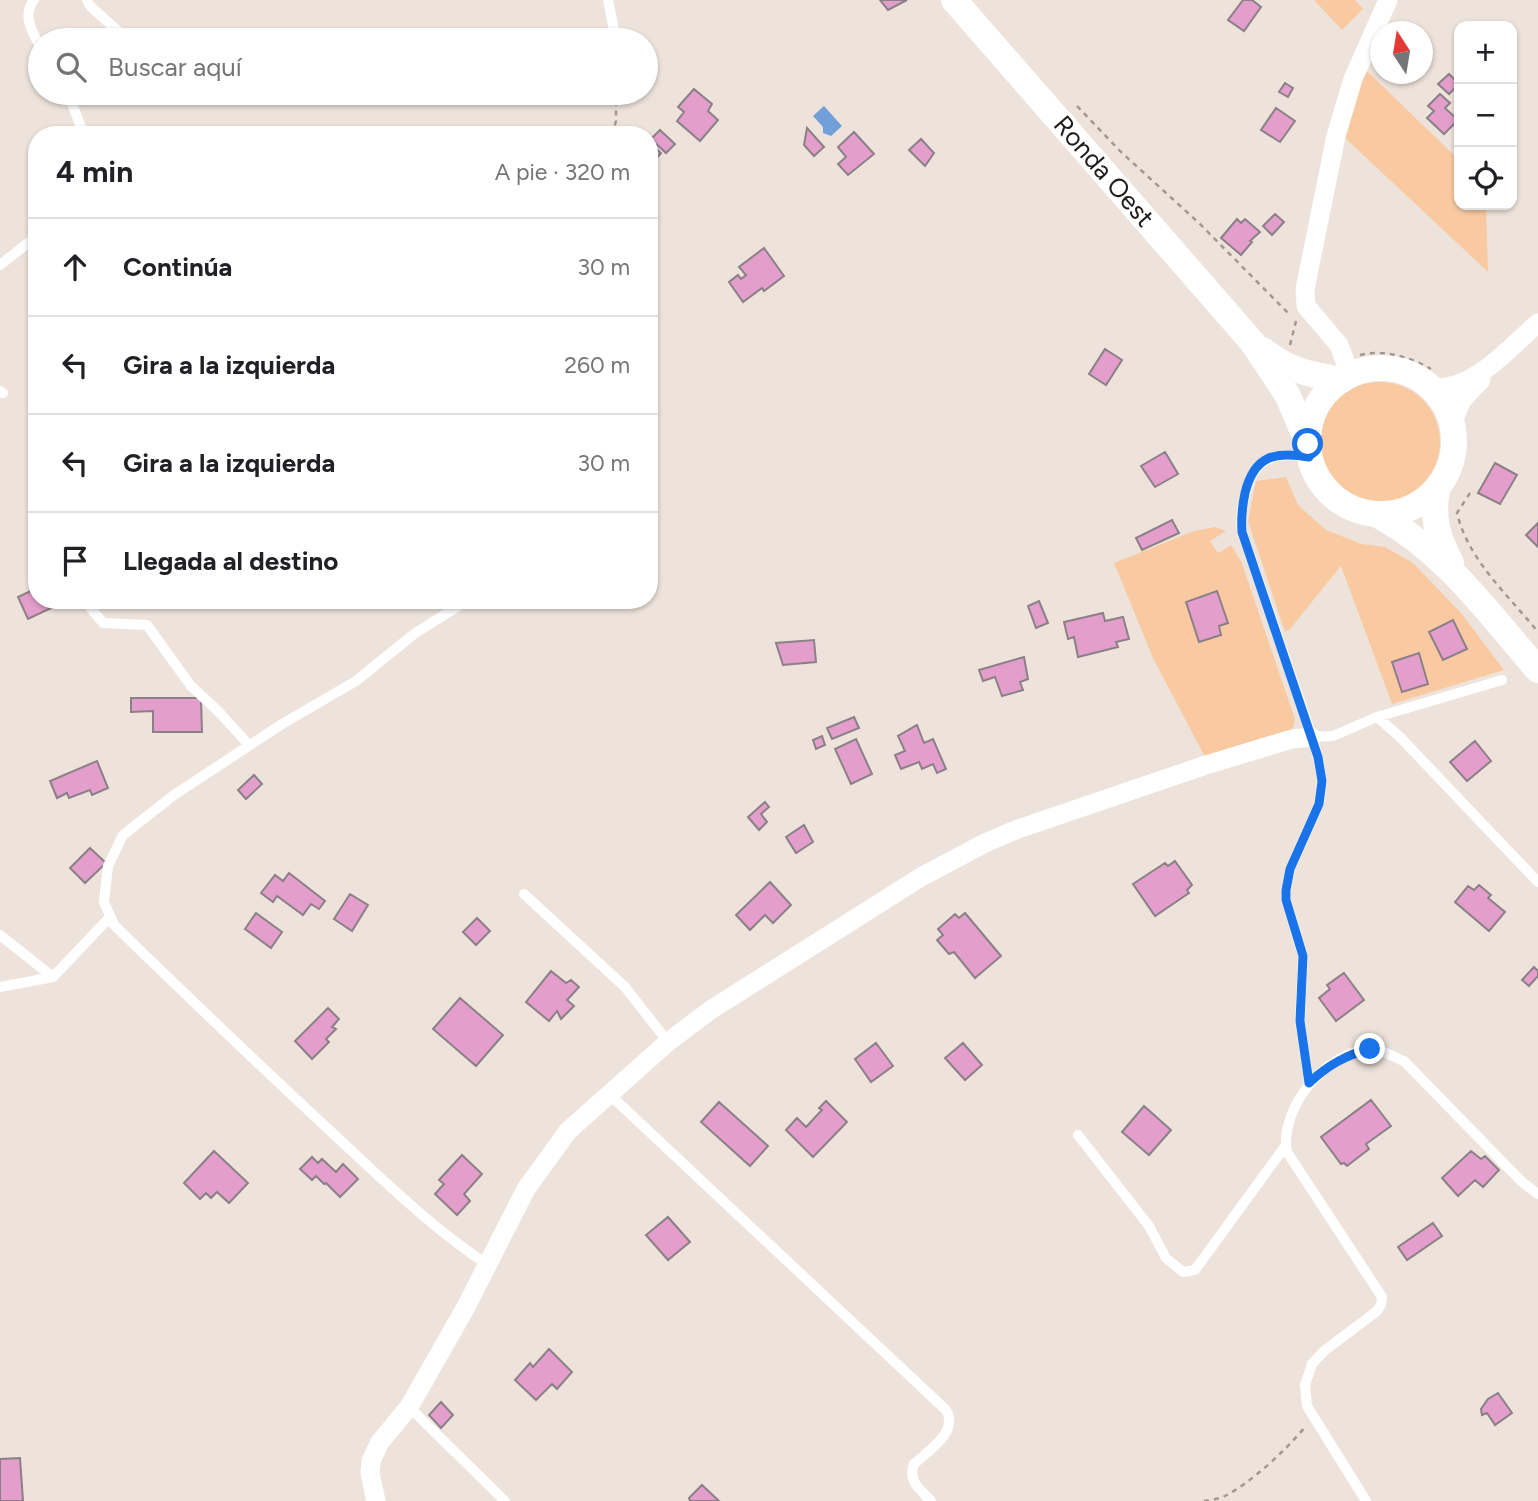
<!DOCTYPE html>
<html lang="es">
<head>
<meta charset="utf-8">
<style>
  :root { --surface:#fff; --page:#f6f6f6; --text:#202124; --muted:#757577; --line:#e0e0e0 }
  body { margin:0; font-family:Figtree,sans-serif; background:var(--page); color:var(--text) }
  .controls { position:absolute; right:21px; top:21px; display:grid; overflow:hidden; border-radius:14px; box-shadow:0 2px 5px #0004 }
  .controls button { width:63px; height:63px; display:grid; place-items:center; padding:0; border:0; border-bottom:2px solid var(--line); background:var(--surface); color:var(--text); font:35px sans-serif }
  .compass { position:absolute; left:1370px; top:21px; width:63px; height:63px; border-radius:50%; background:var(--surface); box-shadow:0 2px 5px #0004; rotate:348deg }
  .stop { position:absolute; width:21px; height:21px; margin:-16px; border:5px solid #1a73e8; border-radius:50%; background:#fff }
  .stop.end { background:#1a73e8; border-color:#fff; box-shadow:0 2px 7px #0008 }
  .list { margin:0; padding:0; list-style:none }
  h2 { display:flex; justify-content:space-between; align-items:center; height:91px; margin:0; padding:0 28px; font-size:30px }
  h2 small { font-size:23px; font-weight:400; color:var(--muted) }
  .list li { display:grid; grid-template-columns:46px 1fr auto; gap:21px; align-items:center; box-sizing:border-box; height:98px; padding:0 28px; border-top:2px solid var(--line) }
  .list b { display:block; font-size:26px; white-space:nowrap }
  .list em { font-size:23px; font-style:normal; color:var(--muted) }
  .icon { flex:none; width:38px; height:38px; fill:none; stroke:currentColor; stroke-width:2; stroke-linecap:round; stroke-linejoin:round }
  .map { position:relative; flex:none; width:1538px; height:1501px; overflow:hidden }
  .search { position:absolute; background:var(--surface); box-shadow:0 2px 5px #0004; left:28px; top:28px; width:630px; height:77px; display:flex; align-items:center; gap:18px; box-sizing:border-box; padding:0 24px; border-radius:38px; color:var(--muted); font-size:26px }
  .panel { position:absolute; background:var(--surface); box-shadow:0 2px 5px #0004; left:28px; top:126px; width:630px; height:483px; border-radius:28px }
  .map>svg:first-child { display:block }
  .green { fill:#f9caa2 }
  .water { fill:#729fd9 }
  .building { fill:#e39ecb; stroke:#8b8087; stroke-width:2 }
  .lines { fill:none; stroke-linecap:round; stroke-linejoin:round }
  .path { stroke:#a09891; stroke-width:2.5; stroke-dasharray:5 5; stroke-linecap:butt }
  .service { stroke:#fff; stroke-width:10 }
  .minor { stroke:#fff; stroke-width:19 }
  .secondary { stroke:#fff; stroke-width:26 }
  .route { stroke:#1a73e8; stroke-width:9 }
  .labels { text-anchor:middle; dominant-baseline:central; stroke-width:7; stroke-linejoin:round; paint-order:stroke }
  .street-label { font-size:26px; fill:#201c19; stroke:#fff }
</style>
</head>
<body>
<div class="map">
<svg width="1538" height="1501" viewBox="0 0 1538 1501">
  <rect width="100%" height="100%" fill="#eee3da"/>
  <path class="green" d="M1314,0h41l8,9 -21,21z
    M1365,69l94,91v45h27l2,67 -145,-136z
    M1320 442a60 60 0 1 1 120 0a60 60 0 1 1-120 0Z
    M1286,477l12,28 28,25 36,14 23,3 28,16 48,50 43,57 -112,34 -51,-138 -51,63 -5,3 -37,-111 8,-40z
    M1215,527l11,4 -16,10 8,12 13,-8 10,16 54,158 -2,9 -4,4 -84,25 -52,-99 -39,-95 80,-32z"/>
  <path class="water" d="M824,106l18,20 -11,10 -8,-3v-6l-10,-11z"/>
  <path class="building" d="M880,0h27l-19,10z
    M1243,0h9l9,7 -17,24 -16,-11z
    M1449,74l10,10 -10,10 -11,-10z
    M1285,83l8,5 -5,9 -9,-5z
    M694,89l18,15 -4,7 10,9 -18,21 -23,-20 7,-9 -6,-5z
    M1440,94l10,9 -5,5 13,12 -14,14 -17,-16 7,-7 -6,-5z
    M1276,108l19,13 -15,21 -19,-12z
    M807,128l17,19 -10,9 -10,-11z
    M660,130l15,14 -9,9 -15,-14z
    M854,132l20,22 -26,21 -10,-11 8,-7 -8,-10z
    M921,139l13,14 -9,13 -16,-16z
    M650,143l11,10 -5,6 -7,-4z
    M1275,214l9,8 -12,13 -9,-9z
    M1237,219l4,4 4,-4 15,13 -10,9 2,1 -11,13 -20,-17z
    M764,248l20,28 -20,15 -2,-3 -19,14 -14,-20 9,-7 3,4 5,-4 -7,-8z
    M1105,349l17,11 -16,25 -17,-11z
    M1165,452l13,22 -23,13 -14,-21z
    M1495,463l22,12 -17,29 -22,-11z
    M1172,520l7,13 -37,17 -6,-12z
    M1538,523v24l-12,-12z
    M37,588v12h31l-40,19 -10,-22z
    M1217,591l11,32 -9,3 2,9 -22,7 -13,-40z
    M1039,601l9,22 -12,5 -8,-22z
    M1103,613l2,8 18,-4 6,22 -13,3 2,5 -40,10 -4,-20 -6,2 -4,-17z
    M1453,620l14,29 -24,11 -14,-28z
    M814,640l2,22 -33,3 -7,-22z
    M1419,653l9,31 -26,8 -10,-30z
    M1024,657l4,22 -8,3 3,8 -21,6 -7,-19 -12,4 -4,-11z
    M131,698h70l1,34h-49v-21l-22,1z
    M854,717l5,11 -27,11 -5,-11z
    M917,725l7,18 9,-4 13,30 -9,4 -4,-9 -11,5 -3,-7 -18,7 -6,-14 10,-4 -7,-15z
    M822,736l3,9 -9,4 -3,-9z
    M856,739l16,35 -21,10 -16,-35z
    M1475,741l16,20 -24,20 -17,-19z
    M97,761l11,27 -16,7 -2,-5 -21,8 -2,-5 -10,5 -7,-17z
    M254,775l8,9 -16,15 -8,-9z
    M765,802l4,5 -8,7 6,8 -8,8 -11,-13z
    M804,825l9,17 -17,11 -10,-16z
    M90,848l16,15 -21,20 -15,-15z
    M1175,861l17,24 -5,5 2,3 -34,23 -22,-32 32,-21 3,3z
    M289,873l36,28 -6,8 -8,-5 -8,11 -26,-19 -4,6 -12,-9 14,-18 8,6z
    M770,882l21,23 -18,18 -8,-8 -15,15 -14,-15z
    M1479,885l12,10 -3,3 17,14 -16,19 -34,-29 13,-16 6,4z
    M350,894l18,11 -16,26 -18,-12z
    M256,913l26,19 -11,16 -26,-19z
    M965,913l36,43 -26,22 -21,-26 -5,2 -12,-14 6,-5 -5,-6 17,-15 4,4z
    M477,918l13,13 -14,14 -13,-13z
    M1534,967l4,4v5l-9,10 -7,-6z
    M551,971l15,12 5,-3 8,7 -12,13 7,6 -13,13 -4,-8 -8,10 -23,-19z
    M1344,973l20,27 -28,21 -17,-23 11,-9 -3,-4z
    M460,998l43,37 -27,31 -43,-37z
    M328,1008l11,11 -7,8 4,2 -10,10 3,3 -17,17 -17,-18z
    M876,1043l17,23 -22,16 -16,-23z
    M963,1043l19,22 -17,15 -20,-22z
    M1371,1100l20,26 -25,18 3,5 -22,17 -3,-3 -3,1 -20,-27z
    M826,1101l21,21 -34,35 -27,-27 11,-12 9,9 16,-17 -3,-2z
    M719,1102l49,44 -18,20 -49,-44z
    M1144,1106l27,24 -22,25 -27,-23z
    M214,1151l34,32 -19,20 -12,-11 -6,6 -5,-5 -6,6 -16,-16z
    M1471,1151l10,8 4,-3 14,14 -16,17 -8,-7 -17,16 -16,-18z
    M462,1155l20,19 -18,20 6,7 -13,14 -22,-21 9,-10 -5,-4z
    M312,1157l6,6 4,-4 14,13 7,-8 15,15 -18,18 -14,-14 -2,1 -8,-8 -4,4 -12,-11z
    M668,1217l22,25 -22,18 -22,-25z
    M1433,1223l9,13 -35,24 -9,-13z
    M549,1349l23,23 -15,17 -5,-5 -16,16 -21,-20 15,-17 3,4z
    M1498,1393l14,20 -17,12 -8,-12 -5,2 -1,-6 7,-10z
    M441,1402l12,13 -12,13 -12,-13z
    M20,1458l3,43h-23v-42z
    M702,1485l17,16h-29l-1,-3z"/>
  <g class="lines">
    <path class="path" d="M1077,106l44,46 78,71 90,91
      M612,135l4,-14v-28
      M1290,345l6,-24
      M1360,355c24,-6 50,2 71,14
      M1470,493l-13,20c11,47 52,83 81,119
      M1204,1501c7,-1 15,-2 21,-5 27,-14 61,-46 80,-69"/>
    <path class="service" d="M34,0c-12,15 -2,32 6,46
      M87,0l3,6 38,34
      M608,0l8,40
      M68,93l16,42
      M0,265l37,-29
      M0,391l3,2
      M1309,457c-30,-5 -53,-2 -62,31 -5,15 -7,29 -5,44l64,187 12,38 4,24 -3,23 -29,65 -4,21v10l17,56 -3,65 9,62
      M84,600l19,23 44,2 44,61 27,25 31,34
      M468,600l-54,34 -58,47 -74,43 -108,71 -51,40 -15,31 -4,36 10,23c70,68 141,136 212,202 52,48 103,99 162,138
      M1377,717l125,-37
      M1311,737l22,-1 44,-19 22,19 139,146
      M524,894l101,93 43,55
      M0,935l53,42
      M0,987l53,-10 57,-60
      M609,1094l337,316c13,22 -17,40 -32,54 -7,17 6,25 17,37
      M1078,1135l71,91 17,32 17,14 12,-2 91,-125
      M409,1407l96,94
      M1366,1501l-59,-95 -2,-21 7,-21 12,-13 53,-40 4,-6 1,-8 -95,-145c-8,-43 37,-98 81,-103 12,-1 25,8 36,12l118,121 16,12"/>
    <path class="minor" d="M1350,375l-11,-30 -33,-39 -1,-17 31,-153 17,-57 35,-79
      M1431,388c43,3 77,-39 107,-65
      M1452,423l10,-23 19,-20
      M376,1501l-6,-28 1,-12 9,-19 29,-35 57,-100 60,-118 42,-58 100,-89 44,-33 209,-132 64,-34 33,-14 188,-64 86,-26 19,-2"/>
    <path class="secondary" d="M954,0l299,343 35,53 20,48
      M1263,350c26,21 46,24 79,30
      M1308 441a73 73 0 1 1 146 0a73 73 0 1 1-146 0Z
      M1437,489c-5,31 0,46 14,74
      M1378,515c67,36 111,99 160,155"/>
  </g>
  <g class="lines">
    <path class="route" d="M1308,444l1,13c-35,-6 -55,-1 -64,36 -3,14 -4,25 -3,39l76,225 4,24 -3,23 -29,65 -4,21v10l17,56 -3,65 9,62c18,-17 36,-28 61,-34"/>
  </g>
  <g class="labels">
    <g class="street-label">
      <text transform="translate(1104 171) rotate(49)">Ronda Oest</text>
    </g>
  </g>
</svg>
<div class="controls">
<button>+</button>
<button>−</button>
<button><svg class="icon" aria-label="locate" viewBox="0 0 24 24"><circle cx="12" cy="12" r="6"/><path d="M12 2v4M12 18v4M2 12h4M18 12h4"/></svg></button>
</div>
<svg class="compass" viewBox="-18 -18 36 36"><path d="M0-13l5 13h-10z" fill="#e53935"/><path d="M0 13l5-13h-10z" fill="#757577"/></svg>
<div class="stop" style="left:1308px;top:444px"></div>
<div class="stop end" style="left:1370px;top:1049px"></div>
<div class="search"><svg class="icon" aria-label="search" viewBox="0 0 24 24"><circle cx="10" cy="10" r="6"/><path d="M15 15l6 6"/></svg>Buscar aquí</div>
<section class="panel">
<h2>4 min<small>A pie · 320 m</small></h2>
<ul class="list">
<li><svg class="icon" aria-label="ahead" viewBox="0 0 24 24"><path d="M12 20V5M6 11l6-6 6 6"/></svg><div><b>Continúa</b></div><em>30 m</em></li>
<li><svg class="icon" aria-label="left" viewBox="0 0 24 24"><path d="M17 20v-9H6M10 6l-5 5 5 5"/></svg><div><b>Gira a la izquierda</b></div><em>260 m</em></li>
<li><svg class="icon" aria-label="left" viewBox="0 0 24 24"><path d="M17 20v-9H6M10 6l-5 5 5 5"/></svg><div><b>Gira a la izquierda</b></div><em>30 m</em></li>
<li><svg class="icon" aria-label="arrive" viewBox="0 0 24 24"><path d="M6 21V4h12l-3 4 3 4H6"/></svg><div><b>Llegada al destino</b></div></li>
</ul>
</section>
</div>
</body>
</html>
